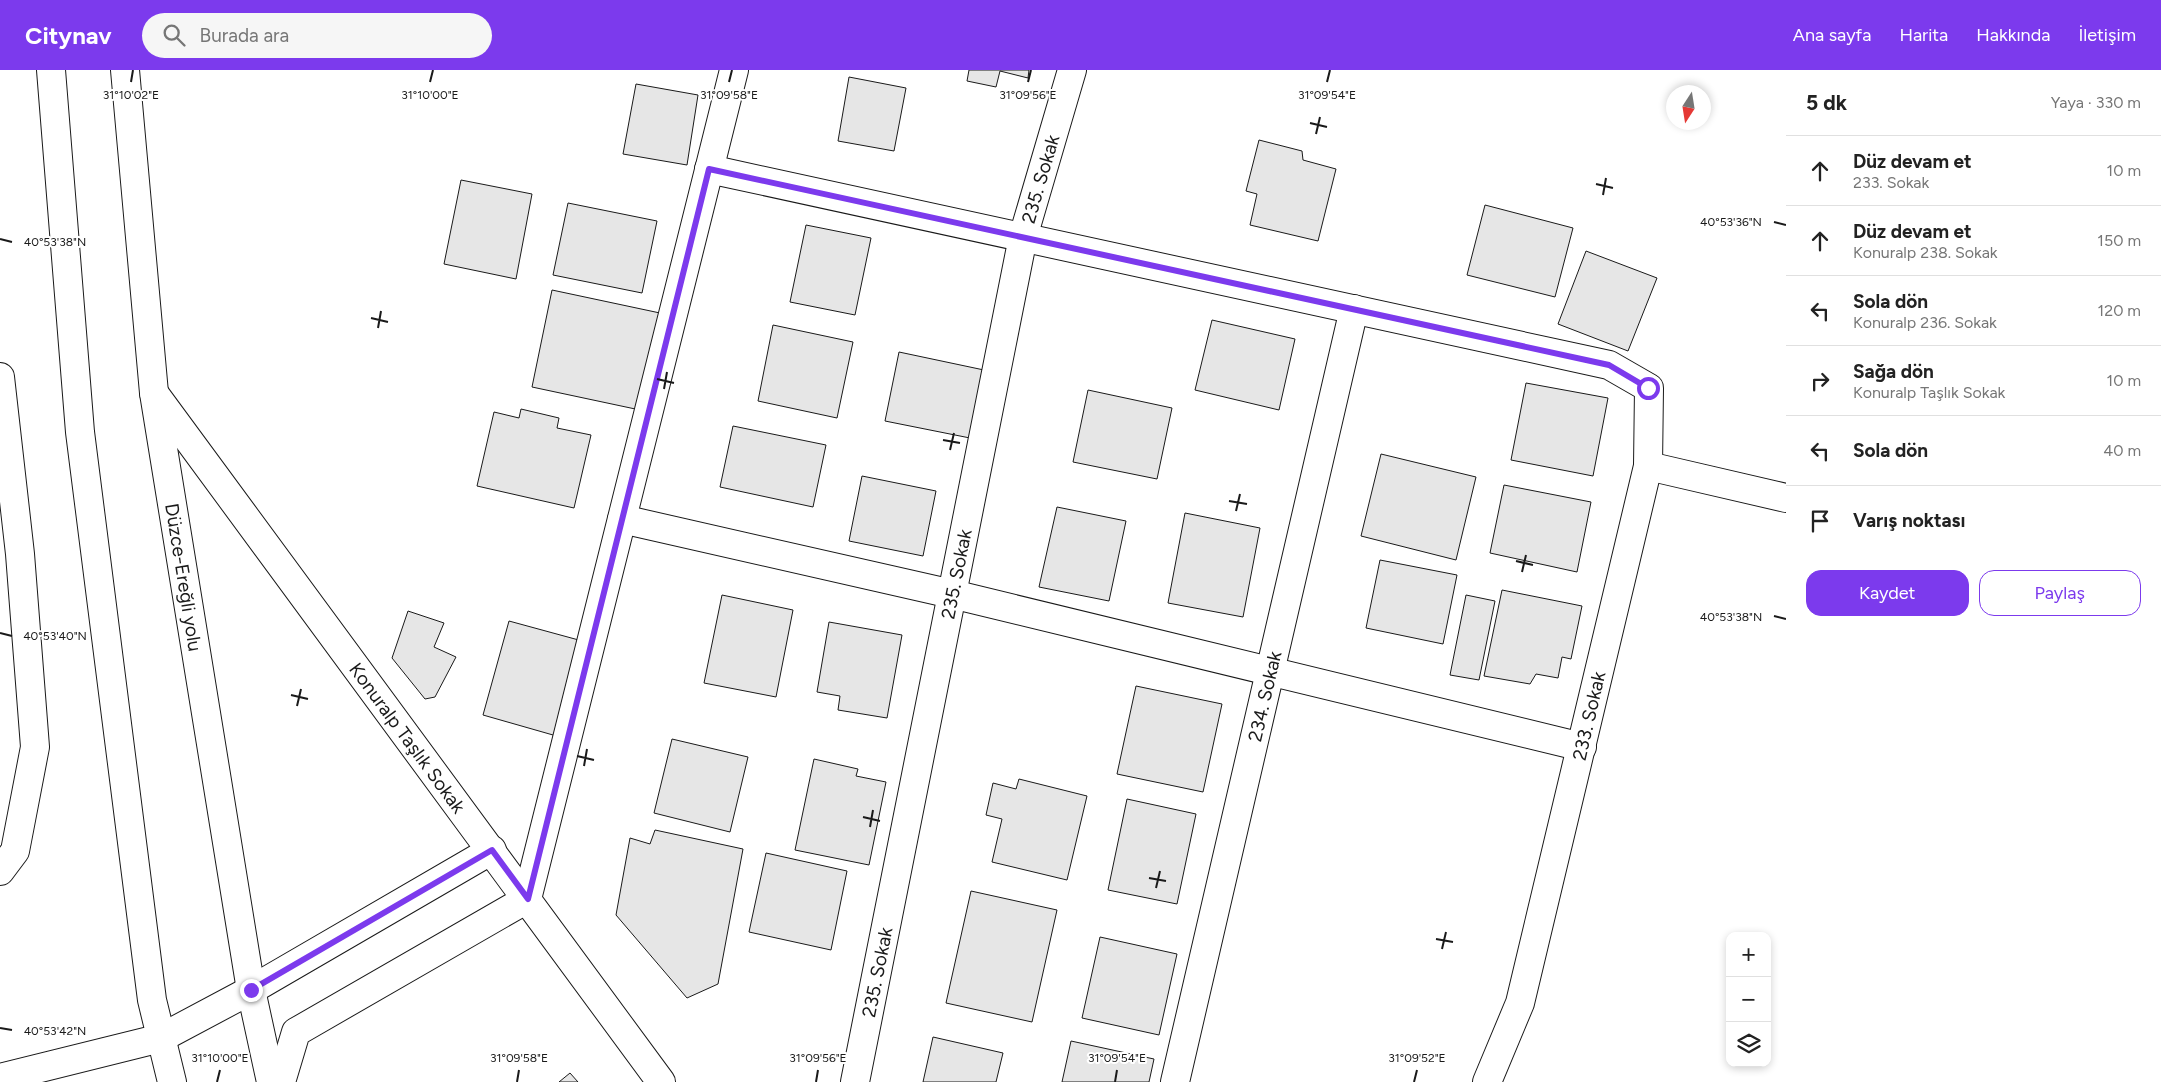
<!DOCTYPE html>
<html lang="tr">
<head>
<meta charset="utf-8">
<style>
  :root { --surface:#fff; --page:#f6f6f6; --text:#222; --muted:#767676; --line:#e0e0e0; --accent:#7c3aed }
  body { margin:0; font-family:Figtree,sans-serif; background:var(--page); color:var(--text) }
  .controls { position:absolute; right:15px; bottom:15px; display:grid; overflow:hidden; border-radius:10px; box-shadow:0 2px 8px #0003 }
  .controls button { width:45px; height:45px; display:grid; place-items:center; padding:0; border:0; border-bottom:1px solid var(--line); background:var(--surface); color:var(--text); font:25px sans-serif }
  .compass { position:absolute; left:1666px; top:15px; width:45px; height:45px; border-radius:50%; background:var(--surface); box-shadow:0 2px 8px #0003; rotate:192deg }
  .stop { position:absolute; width:15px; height:15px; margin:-11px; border:4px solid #7c3aed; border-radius:50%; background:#fff }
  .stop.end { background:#7c3aed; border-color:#fff; box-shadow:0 1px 5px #0008 }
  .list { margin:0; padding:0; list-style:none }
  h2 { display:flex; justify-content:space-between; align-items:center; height:65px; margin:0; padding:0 20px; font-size:21px }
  h2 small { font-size:16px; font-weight:400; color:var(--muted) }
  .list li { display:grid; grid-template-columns:32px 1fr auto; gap:15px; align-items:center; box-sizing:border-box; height:70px; padding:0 20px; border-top:1px solid var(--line) }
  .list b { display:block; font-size:19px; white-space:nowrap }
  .list p { margin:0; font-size:16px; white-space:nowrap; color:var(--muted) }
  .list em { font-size:16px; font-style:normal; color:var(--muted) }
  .actions { display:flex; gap:10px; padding:15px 20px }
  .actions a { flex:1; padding:11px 0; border:1px solid var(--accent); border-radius:15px; text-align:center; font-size:18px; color:var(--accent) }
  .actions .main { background:var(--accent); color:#fff }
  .icon { flex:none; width:28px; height:28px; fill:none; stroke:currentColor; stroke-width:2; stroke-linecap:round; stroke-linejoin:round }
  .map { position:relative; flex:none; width:1786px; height:1012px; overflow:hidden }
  header { display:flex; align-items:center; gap:30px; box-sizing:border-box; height:70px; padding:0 25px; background:var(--accent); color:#fff }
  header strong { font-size:24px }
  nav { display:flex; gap:28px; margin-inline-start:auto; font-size:18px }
  .search { width:350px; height:45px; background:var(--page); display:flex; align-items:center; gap:12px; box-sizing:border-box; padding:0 18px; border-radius:28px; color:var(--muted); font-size:19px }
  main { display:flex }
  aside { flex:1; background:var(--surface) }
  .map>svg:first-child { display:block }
  .building { fill:#e6e6e6; stroke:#1a1a1a }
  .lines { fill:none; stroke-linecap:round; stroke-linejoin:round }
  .minor-casing { stroke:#1a1a1a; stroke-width:30 }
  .major-casing { stroke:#1a1a1a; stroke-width:30 }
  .highway-casing { stroke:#1a1a1a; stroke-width:30 }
  .minor { stroke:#fff; stroke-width:28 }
  .major { stroke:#fff; stroke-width:28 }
  .highway { stroke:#fff; stroke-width:28 }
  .route { stroke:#7c3aed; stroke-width:6 }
  .ticks { fill:none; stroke:#1a1a1a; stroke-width:2 }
  .labels { text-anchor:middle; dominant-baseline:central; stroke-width:4; stroke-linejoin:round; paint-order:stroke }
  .street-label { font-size:19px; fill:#1a1a1a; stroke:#fff }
  .ticks-label { font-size:12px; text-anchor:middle; fill:#1a1a1a; stroke:#fff; stroke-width:4; stroke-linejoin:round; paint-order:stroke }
</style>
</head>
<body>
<header>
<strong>Citynav</strong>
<div class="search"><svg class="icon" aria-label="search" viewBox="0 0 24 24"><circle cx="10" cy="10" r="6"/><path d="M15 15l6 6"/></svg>Burada ara</div>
<nav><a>Ana sayfa</a><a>Harita</a><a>Hakkında</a><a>İletişim</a></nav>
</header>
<main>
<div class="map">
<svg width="1786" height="1012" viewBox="0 0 1786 1012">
  <rect width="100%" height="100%" fill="#fff"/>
  <path class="building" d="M969,0h60l-1,8 -28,-7 -4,16 -29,-6z
    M849,7l57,11 -12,63 -56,-10z
    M636,14l62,11 -11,70 -64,-11z
    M1259,70l43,11 1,9 33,9 -18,72 -68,-16 7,-31 -11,-3z
    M461,110l71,14 -16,85 -72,-15z
    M568,133l89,18 -15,72 -89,-18z
    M1485,135l88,23 -18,69 -88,-22z
    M806,155l65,13 -16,77 -65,-13z
    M1586,181l71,27 -29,73 -70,-27z
    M552,220l108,23 -20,97 -108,-23z
    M1212,250l83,19 -16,71 -84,-20z
    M773,255l80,17 -16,76 -79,-17z
    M899,282l85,18 -14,68 -85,-17z
    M1526,313l82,15 -15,78 -82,-16z
    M1088,320l84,18 -15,71 -84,-17z
    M521,339l38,9 -2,10 34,7 -17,73 -97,-22 17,-74 25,6z
    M733,356l93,19 -13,62 -93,-20z
    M1381,384l95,23 -20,83 -95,-24z
    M862,406l74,15 -13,65 -74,-15z
    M1504,415l87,17 -14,70 -87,-19z
    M1057,437l69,14 -17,80 -70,-14z
    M1185,443l75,15 -17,89 -75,-14z
    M1380,490l77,15 -14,69 -77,-16z
    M1502,520l80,16 -11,53 -9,-2 -4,21 -22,-4 -6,10 -46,-8z
    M722,525l71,15 -17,87 -72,-14z
    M1466,525l29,6 -16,79 -29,-5z
    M408,541l36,12 -10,24 22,10 -21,40 -10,2 -33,-41z
    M509,551l77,21 -26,95 -77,-22z
    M829,552l73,13 -15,83 -49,-8 2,-14 -23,-4z
    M1136,616l86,18 -19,88 -86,-18z
    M672,669l76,18 -18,75 -76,-19z
    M814,689l44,10 -2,7 30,6 -17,83 -74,-15z
    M1019,709l68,17 -20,84 -75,-18 10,-43 -16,-4 7,-32 23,6z
    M1127,729l69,15 -19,90 -69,-14z
    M655,760l88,19 -25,135 -31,14 -71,-83 14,-77 20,6z
    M766,783l81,18 -16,79 -82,-18z
    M971,821l86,19 -25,112 -86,-19z
    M1100,867l77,17 -18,81 -77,-17z
    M933,967l70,16 -7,29h-73z
    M1071,971l83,18 -5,23h-87z
    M570,1003l8,9h-19z"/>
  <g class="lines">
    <g class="minor-casing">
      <g id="minor">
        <path d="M709,99l900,196 40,23 -1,78 -128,537 -33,79"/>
        <path d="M0,307l20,177 15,193 -20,104 -15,20"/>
        <path id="s1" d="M154,323l507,689"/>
        <path d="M1648,396l138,32"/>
        <path d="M622,449l330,75 630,153"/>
        <path d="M251,920l241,-140"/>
        <path d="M281,1012l15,-50 231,-133 207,-829"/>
        <path id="s2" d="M855,1012l168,-845 49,-167"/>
        <path id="s3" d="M1175,1012l179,-773"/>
      </g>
    </g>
    <g class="major-casing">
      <path id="major" d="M0,1008l161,-40 90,-48"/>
    </g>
    <g class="highway-casing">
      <g id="highway">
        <path d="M51,0l29,362 72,568 20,82"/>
        <path id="s4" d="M125,0l29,323 97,597 20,92"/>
      </g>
    </g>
    <use href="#minor" class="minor"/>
    <use href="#major" class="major"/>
    <use href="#highway" class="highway"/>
  </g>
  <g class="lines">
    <path class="route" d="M251,920l241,-140 36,49 181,-730 900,196 39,23"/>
  </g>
  <path class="ticks" d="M131,12l2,-12M430,12l3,-12M729,12l3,-12M1028,12l3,-12M1327,12l3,-12M1310,53l17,4M1316,64l4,-17M1596,114l17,4M1603,125l3,-17M1774,152l12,3M0,169l12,3M371,248l17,4M378,258l3,-17M657,309l17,4M664,319l3,-17M943,370l17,3M950,380l4,-17M1229,431l18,3M1236,441l4,-17M1516,491l17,4M1522,502l4,-17M1774,546l12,3M0,563l12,3M291,625l17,4M297,636l4,-17M577,686l17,4M584,696l3,-17M863,747l17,4M870,757l3,-17M1149,808l17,3M1156,818l4,-17M1436,869l17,3M1442,879l4,-17M0,958l12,2M217,1012l3,-12M517,1012l2,-12M816,1012l2,-12M1115,1012l2,-12M1414,1012l3,-12"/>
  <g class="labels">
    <g class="street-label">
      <text stroke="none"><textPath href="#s2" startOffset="922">235. Sokak</textPath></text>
      <text stroke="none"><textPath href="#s2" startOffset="518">235. Sokak</textPath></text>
      <text stroke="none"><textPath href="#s4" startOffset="511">Düzce-Ereğli yolu</textPath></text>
      <text stroke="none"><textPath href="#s3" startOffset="396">234. Sokak</textPath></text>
      <text transform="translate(1589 646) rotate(-77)">233. Sokak</text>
      <text stroke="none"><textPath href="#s1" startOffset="428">Konuralp Taşlık Sokak</textPath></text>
      <text stroke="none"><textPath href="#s2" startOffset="112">235. Sokak</textPath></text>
    </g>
  </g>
  <g class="ticks-label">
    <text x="131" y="29">31°10'02"E</text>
    <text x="430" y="29">31°10'00"E</text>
    <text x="729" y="29">31°09'58"E</text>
    <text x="1028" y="29">31°09'56"E</text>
    <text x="1327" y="29">31°09'54"E</text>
    <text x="1731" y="156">40°53'36"N</text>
    <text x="55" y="176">40°53'38"N</text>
    <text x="1731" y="551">40°53'38"N</text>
    <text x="55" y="570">40°53'40"N</text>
    <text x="55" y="965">40°53'42"N</text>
    <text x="220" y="992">31°10'00"E</text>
    <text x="519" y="992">31°09'58"E</text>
    <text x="818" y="992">31°09'56"E</text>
    <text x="1117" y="992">31°09'54"E</text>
    <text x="1417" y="992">31°09'52"E</text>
  </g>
</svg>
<div class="controls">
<button>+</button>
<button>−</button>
<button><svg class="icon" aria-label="layers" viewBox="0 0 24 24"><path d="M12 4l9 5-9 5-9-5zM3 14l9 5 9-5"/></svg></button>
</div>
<svg class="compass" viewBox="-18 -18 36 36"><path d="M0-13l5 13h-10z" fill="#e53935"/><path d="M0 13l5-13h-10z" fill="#767676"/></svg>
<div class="stop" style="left:1648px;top:318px"></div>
<div class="stop end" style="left:251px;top:920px"></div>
</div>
<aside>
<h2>5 dk<small>Yaya · 330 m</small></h2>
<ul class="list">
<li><svg class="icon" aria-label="ahead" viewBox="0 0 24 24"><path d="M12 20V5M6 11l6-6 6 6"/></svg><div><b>Düz devam et</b><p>233. Sokak</p></div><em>10 m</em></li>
<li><svg class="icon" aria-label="ahead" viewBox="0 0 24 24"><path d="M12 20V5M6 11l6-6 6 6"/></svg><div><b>Düz devam et</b><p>Konuralp 238. Sokak</p></div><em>150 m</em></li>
<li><svg class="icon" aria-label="left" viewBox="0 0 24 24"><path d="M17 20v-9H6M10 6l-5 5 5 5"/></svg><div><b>Sola dön</b><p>Konuralp 236. Sokak</p></div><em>120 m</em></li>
<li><svg class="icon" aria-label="right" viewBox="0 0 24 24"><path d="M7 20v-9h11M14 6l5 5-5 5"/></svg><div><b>Sağa dön</b><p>Konuralp Taşlık Sokak</p></div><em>10 m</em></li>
<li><svg class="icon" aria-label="left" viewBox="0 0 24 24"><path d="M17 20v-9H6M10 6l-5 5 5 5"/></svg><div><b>Sola dön</b></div><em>40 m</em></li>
<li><svg class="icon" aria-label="arrive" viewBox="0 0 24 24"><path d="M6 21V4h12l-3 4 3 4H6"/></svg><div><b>Varış noktası</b></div></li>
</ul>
<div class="actions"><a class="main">Kaydet</a><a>Paylaş</a></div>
</aside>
</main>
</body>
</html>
